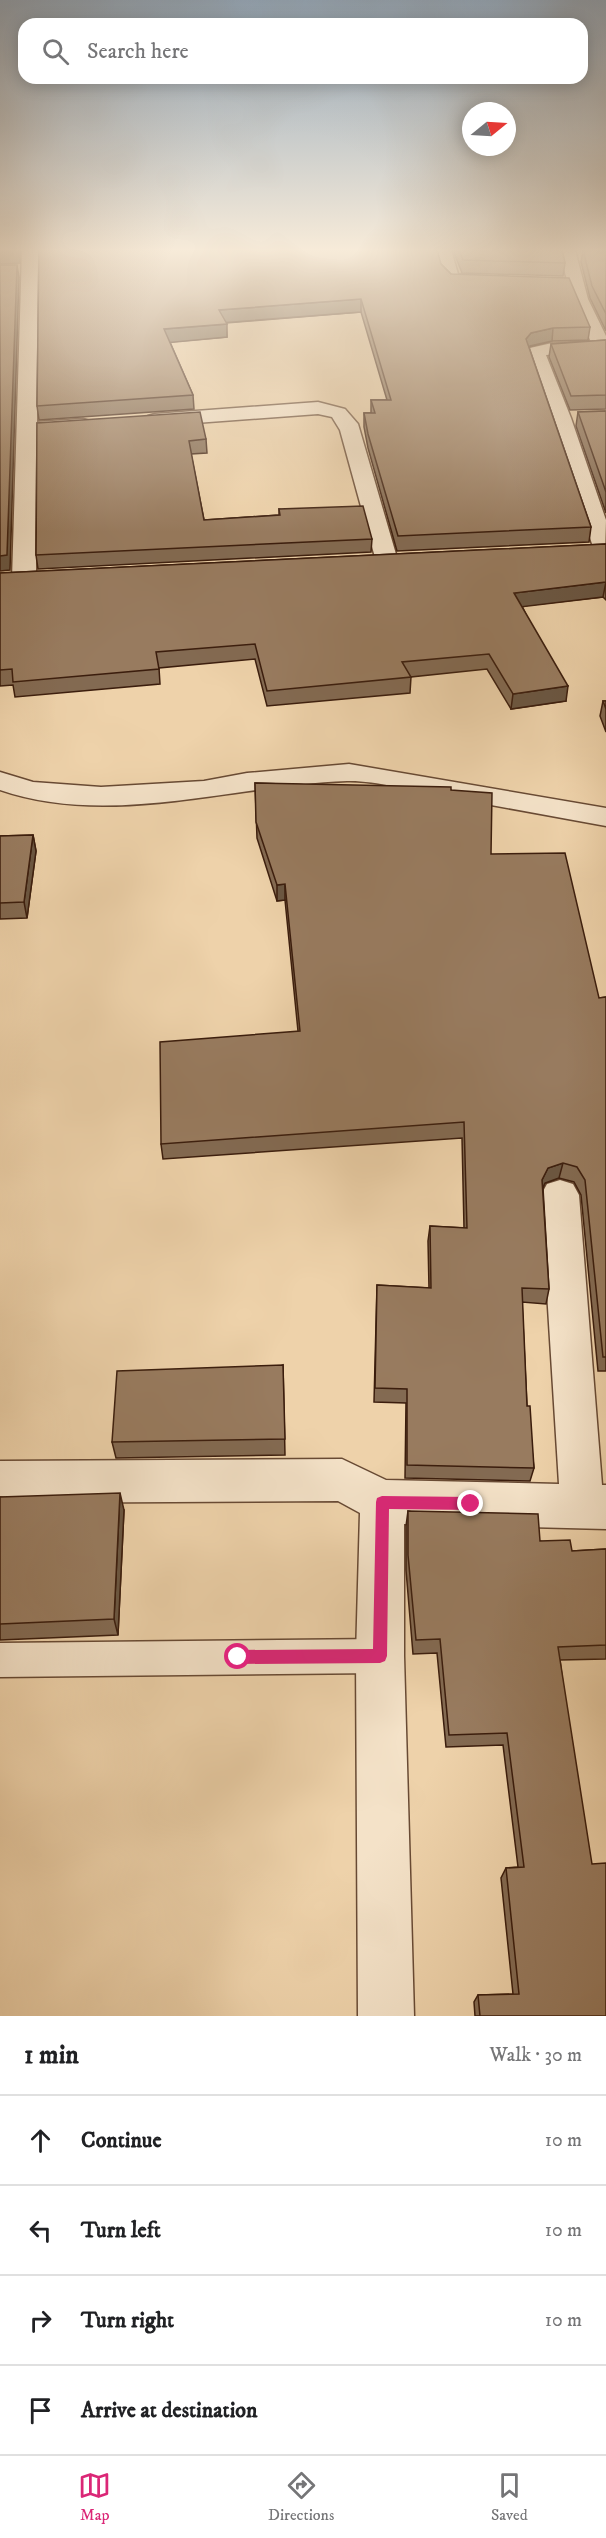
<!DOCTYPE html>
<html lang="en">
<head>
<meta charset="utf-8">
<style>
  :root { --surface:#fff; --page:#f2f2f2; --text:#202124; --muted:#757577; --line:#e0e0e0; --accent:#db2777 }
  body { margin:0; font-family:"IM FELL DW Pica",serif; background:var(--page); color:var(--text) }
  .compass { position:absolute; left:462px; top:102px; width:54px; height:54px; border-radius:50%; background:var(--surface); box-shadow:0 3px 15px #0003; rotate:72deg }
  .stop { position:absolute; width:18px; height:18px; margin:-14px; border:4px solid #db2777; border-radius:50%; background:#fff }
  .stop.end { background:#db2777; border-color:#fff; box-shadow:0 2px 6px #0008 }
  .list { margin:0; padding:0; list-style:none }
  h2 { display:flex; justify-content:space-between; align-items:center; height:78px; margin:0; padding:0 24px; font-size:26px }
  h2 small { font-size:20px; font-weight:400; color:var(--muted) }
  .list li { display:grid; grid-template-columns:39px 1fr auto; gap:18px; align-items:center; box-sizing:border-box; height:90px; padding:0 24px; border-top:2px solid var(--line) }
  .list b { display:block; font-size:22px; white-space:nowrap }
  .list em { font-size:20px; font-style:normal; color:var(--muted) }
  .icon { flex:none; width:33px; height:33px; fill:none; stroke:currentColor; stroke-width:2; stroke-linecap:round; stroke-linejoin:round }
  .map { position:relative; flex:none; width:606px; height:2016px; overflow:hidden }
  .search { position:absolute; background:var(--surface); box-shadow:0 3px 15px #0003; left:18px; right:18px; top:18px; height:66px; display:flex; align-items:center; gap:15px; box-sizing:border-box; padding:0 21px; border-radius:18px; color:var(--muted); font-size:22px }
  .sheet { height:438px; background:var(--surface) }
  nav { display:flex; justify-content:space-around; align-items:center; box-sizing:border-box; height:84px; border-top:2px solid var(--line); background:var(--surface); font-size:16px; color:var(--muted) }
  nav a { display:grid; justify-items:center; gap:3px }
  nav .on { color:var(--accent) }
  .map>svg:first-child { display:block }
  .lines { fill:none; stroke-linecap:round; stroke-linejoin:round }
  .lane-casing { stroke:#684a34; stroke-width:3 }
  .street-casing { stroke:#684a34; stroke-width:3 }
  .lane { fill:#f4e2c8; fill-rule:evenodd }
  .street { fill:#f4e2c8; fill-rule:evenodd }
  .wall { fill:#836a52; stroke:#3b1d0d; stroke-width:1.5 }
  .shaded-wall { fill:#6a5642; stroke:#3b1d0d; stroke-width:1.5 }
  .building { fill:#987b5f; stroke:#3b1d0d; stroke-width:1.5 }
  .route { fill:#db2777 }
</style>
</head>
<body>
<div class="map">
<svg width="606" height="2016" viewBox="0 0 606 2016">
  <rect width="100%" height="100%" fill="#eed2aa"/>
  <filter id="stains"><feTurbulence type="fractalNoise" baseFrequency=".00333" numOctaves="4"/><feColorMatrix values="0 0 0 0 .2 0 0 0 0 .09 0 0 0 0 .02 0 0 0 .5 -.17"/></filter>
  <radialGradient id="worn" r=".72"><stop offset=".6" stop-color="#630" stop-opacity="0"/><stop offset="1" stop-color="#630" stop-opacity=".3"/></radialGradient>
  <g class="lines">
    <g class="lane-casing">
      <path id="lane" d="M380,1639l12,5 5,12 -5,12 -12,5 -380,4v-34z"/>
    </g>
    <g class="street-casing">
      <path id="street" d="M22,250h16l-1,172 46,-3 7,2 3,4 -3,4 -7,2 -46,3 -1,145 -4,5 -8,2 -8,-2 -4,-5z
        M435,250h16l7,24 31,3 8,5 -8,5 -44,-5z
        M559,250h16l13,49 18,37v15l-60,4 25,63 35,102 -1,37 -8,-2 -3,-5 -43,-132 -21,-52 -3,-14 3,-4 22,-5 39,-1 -19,-43z
        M318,402l27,7 13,15 40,137 -3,5 -8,2 -8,-2 -3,-5 -36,-131 -8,-13 -14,-3 -163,12 -7,-2 -3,-4 3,-4 7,-2z
        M349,764l257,44v18c-57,-10 -113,-21 -170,-31 -25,-5 -64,-15 -89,-14 -113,4 -237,47 -347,9v-18l33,10 68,5 103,-6 43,-8z
        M560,1180l13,4 6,11 23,290h4v44l-202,-5v132l10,360h-56l-2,-360 4,-143 -22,-12 -338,2v-42l342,-2 44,21 173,4 -18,-289 6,-11z"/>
    </g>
    <use href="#lane" class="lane"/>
    <use href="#street" class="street"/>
  </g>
  <path class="wall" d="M39,250l402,14 10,10 139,53 -2,13 -36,1 -23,6 62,180 -2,15 -192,9 -29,-103 -4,-21v-14h7v-13h16l-26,-88 -135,11 1,14 -57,5 23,53 1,14 -155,11 -2,-14z
    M453,250h109l3,13 -2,13 -101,-3z
    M583,250h23v81l-16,-33 -9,-36z
    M606,340v69l-36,1 -21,-53 2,-13z
    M606,411v102l-30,-87 2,-14z
    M37,423l169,16 1,14 -16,1 13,66 75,-5v-6l93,30 -1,13 -333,17 -2,-14z
    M606,544v56l-3,-3 -81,9 44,95 -55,8 -24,-40 -76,8 -1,16 -143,13 -12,-47 -96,9 1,16 -145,13 -2,-12 -13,1v-113z
    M603,701h3v31l-6,-16z
    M255,783l196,7 40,64 108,144 7,-1v374h-8l-17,-176 -7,-13 -15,-4 -14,5 -2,5 6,101 -3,15 -24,-2 5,104 7,62 -4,13 -125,-3 1,-75 -32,-1 3,-117 52,3 -1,-47 2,-15 34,2 -2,-90 -299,21 -2,-15 137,-113 -13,-131 -8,1 -20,-63z
    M33,835l3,16 -9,67 -27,1v-83z
    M283,1365l2,90 -169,3 -4,-16z
    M0,1497l124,13 -6,125 -118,5z
    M408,1511l132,30 32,10 34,-2v110l-46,1 46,356h-131l-1,-14 4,-7 35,-1 -12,-116 5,-10 12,-1 -15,-122 -57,2 -9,-94 -24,1 -7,-84v-44z"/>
  <path class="shaded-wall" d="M20,250v13l-20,1v-12z
    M17,265l2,12 -9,293 -10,1v-15z
    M361,299v13l-141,11 -1,-13z
    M227,324v13l-62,6 -1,-14z
    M553,328l-1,13 -22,5 -5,6 1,-13 5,-6z
    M606,582l-3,15 -91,11 2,-15z
    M568,686l-2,15 -55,8 2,-15z
    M33,835l3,16 -9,67 -3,-16z
    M285,884v16l-8,1v-16z
    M563,1163l-4,15 -14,5 -6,12 3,-15 6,-12z
    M120,1493l4,17 -6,125 -4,-16z"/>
  <path class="building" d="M0,250h18v1l-18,1z
    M39,250h398l4,14 10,10 118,4 21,49 -37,1 -22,5 -5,6 65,188 -193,9 -30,-102 -4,-21h11l-4,-13h20l-30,-101 -142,11 8,14 -63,5 29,66 -156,11z
    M459,250h103l3,13 -102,-3z
    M583,250h23v64l-14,-28z
    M0,265h17l-10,290 -7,1z
    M606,340v55l-35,1 -20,-52z
    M606,411v81l-28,-80z
    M200,412l6,27 -17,2 15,79 76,-5 -1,-6 84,-3 9,33 -336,16 1,-132z
    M606,544v38l-92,11 54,93 -55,8 -24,-40 -87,8 9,15 -144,14 -12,-47 -99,8 3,17 -146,13 -1,-13 -12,1v-97z
    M603,701h3v8z
    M255,783l196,4v3l41,3 -1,61 74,-1 34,145 7,-1v360h-3l-18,-177 -8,-13 -14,-4 -15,5 -6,12 7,109 -27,-1 5,118h3l4,62 -127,-3v-76l-32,-1 2,-103 54,3 -1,-62 37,2 -3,-106 -303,22 -1,-102 140,-11 -15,-147 -8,1 -21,-63z
    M33,835l-9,67 -24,1v-67z
    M283,1365l2,74 -173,3 5,-71z
    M120,1493l-6,126 -114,5v-127z
    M408,1511l130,3 2,27 30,-1 2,11 34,-2v96l-48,2 34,217 14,-1v153h-126l-2,-21 41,-1 -13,-126 18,-1 -17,-134 -58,2 -9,-96 -24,1 -8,-85z"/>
  <linearGradient id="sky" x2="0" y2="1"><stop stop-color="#92a7ba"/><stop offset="0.47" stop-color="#f7ebd9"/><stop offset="1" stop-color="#f7ebd9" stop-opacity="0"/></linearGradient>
  <rect width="606" height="532" fill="url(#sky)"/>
  <path class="route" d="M382,1496l89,1 4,2 2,5 -2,4 -4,2 -82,-1 -2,147 -2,5 -5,2 -142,1 -5,-2 -2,-5 2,-5 5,-2 135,-1 3,-147 1,-4z"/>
  <rect width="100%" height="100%" filter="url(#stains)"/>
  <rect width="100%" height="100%" fill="url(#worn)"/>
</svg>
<svg class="compass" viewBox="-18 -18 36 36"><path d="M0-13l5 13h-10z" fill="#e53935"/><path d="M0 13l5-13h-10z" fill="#757577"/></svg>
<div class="stop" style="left:238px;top:1657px"></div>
<div class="stop end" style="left:471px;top:1504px"></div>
<div class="search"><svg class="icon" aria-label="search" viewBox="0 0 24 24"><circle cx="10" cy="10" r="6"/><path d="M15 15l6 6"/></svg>Search here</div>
</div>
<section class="sheet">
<h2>1 min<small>Walk · 30 m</small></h2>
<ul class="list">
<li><svg class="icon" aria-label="ahead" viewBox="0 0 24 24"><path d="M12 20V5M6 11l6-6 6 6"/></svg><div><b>Continue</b></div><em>10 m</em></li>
<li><svg class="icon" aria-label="left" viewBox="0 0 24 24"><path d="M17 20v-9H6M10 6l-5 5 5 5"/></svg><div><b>Turn left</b></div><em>10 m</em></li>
<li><svg class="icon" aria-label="right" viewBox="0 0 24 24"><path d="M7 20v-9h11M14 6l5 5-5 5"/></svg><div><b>Turn right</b></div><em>10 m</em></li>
<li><svg class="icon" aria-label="arrive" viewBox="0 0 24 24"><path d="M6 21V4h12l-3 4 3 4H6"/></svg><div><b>Arrive at destination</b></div></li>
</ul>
</section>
<nav>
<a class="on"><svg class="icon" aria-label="map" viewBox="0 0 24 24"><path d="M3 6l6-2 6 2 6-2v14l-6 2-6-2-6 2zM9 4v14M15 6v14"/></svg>Map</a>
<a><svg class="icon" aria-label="directions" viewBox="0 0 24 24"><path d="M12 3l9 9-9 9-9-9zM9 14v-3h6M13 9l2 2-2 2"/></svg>Directions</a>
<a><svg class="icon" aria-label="saved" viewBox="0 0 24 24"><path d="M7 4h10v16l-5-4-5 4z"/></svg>Saved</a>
</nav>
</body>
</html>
